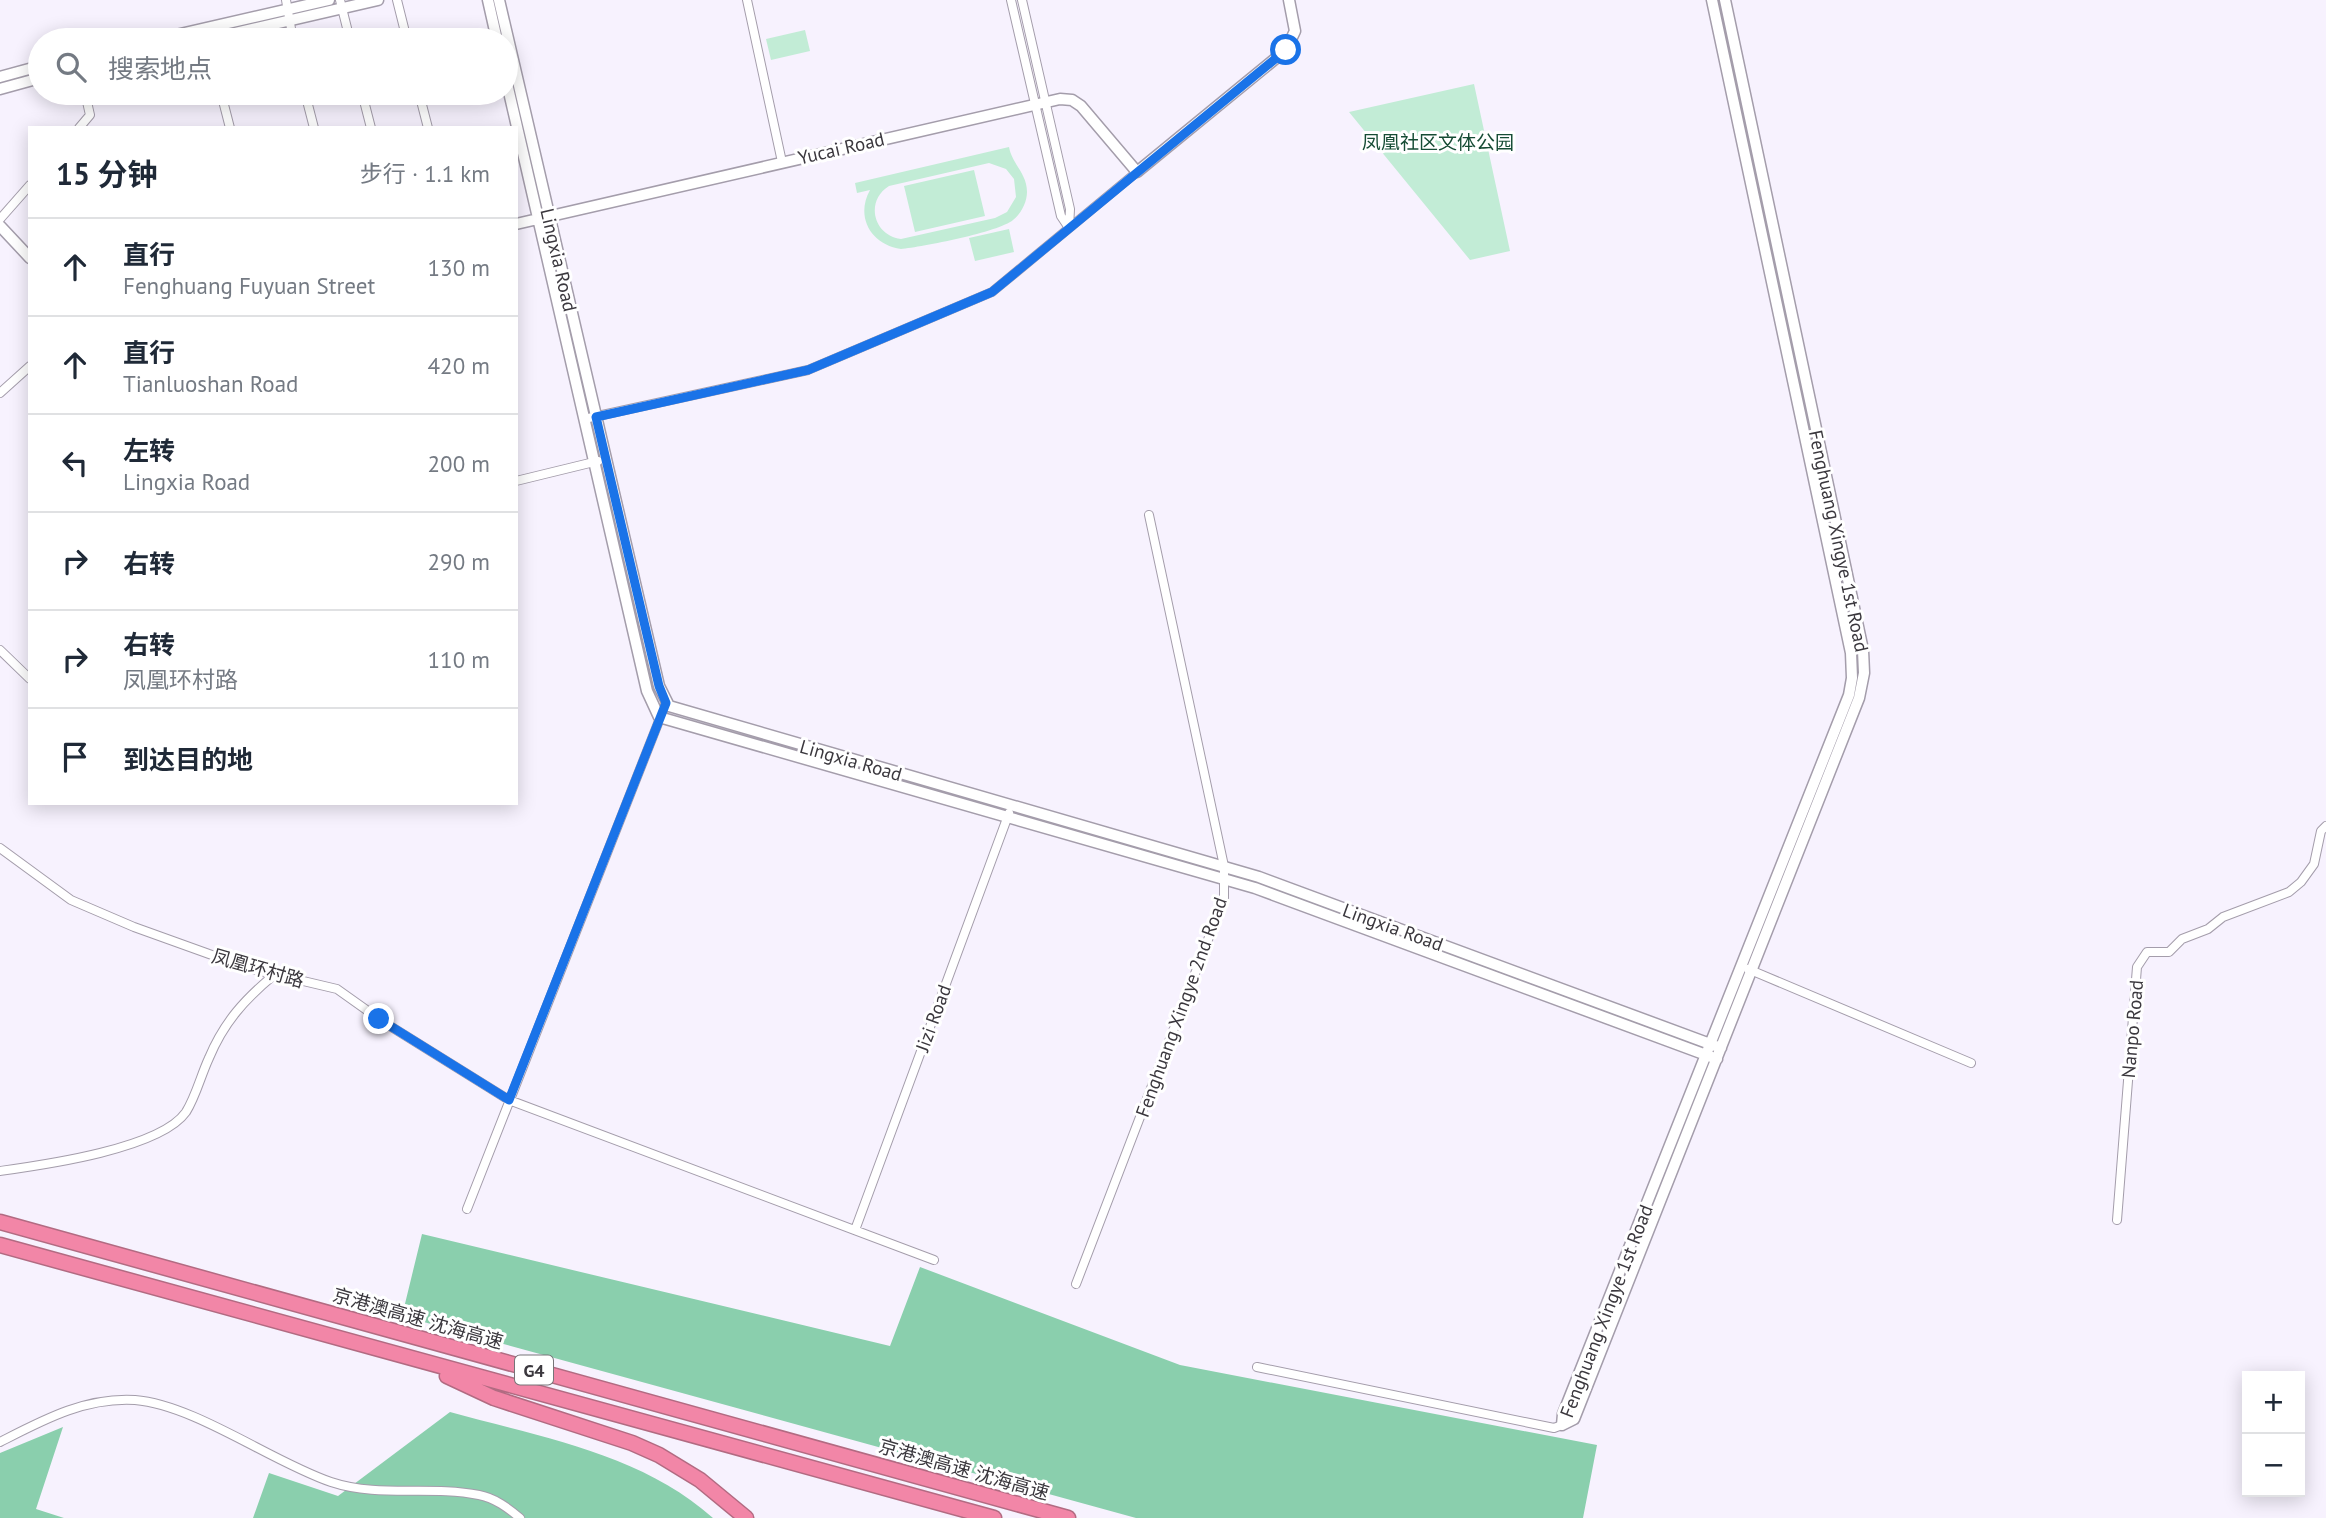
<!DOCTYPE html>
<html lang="zh">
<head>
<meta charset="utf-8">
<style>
  :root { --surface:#fff; --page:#f6f6f7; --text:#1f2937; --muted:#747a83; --line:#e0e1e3 }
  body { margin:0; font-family:"PT Sans","Noto Sans SC",sans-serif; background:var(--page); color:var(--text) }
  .controls { position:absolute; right:21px; bottom:21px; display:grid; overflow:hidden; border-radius:0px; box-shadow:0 4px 18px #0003 }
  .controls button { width:63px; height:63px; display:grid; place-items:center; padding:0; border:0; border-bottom:2px solid var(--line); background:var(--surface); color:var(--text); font:35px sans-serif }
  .stop { position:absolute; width:21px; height:21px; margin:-16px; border:5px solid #1a73e8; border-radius:50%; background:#fff }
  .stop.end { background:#1a73e8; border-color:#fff; box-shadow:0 2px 7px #0008 }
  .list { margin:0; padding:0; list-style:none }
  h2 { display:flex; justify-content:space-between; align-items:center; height:91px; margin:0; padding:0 28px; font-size:30px }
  h2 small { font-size:23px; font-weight:400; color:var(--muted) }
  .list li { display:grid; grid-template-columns:46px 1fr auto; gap:21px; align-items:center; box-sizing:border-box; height:98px; padding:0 28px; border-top:2px solid var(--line) }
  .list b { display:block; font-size:26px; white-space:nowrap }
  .list p { margin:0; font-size:23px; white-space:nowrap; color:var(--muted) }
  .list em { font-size:23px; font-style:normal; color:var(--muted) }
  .icon { flex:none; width:38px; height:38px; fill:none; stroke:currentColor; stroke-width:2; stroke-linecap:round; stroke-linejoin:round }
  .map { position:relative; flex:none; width:2326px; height:1518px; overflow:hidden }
  .search { position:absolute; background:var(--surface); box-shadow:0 4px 18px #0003; left:28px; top:28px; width:490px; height:77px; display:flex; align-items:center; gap:18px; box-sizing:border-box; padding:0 24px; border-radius:38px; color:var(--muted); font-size:26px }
  .panel { position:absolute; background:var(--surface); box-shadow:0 4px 18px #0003; left:28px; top:126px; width:490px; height:679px; border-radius:0px }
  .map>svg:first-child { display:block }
  .green { fill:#c2ecd6; fill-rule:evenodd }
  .forest { fill:#8acfad }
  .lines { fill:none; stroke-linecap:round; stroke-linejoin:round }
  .minor-casing { stroke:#a49dab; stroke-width:10 }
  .tertiary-casing { stroke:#a49dab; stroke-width:13 }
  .motorway-casing { stroke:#b26b82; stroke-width:17 }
  .minor { stroke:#fff; stroke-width:8 }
  .tertiary { stroke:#fff; stroke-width:10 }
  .motorway { stroke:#f286a7; stroke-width:14 }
  .route { stroke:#1a73e8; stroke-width:9 }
  .labels { text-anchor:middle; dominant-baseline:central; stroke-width:6; stroke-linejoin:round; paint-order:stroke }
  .shield { fill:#fff; stroke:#767478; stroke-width:2 }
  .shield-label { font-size:18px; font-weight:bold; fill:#3b383e }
  .park-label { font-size:19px; fill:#164c35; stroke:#fff }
  .street-label { font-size:19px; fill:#3b383e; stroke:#fff }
</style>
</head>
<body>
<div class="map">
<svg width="2326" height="1518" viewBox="0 0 2326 1518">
  <rect width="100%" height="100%" fill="#f7f2fe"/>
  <path class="green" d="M805,30l5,21 -39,9 -5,-21z
    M1474,84l36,167 -40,9 -121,-148z
    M1009,147c3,17 18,26 18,45 0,10 -6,22 -14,28 -14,12 -91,27 -112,29 -30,-4 -46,-32 -31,-59l-13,3 -2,-10zM989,163l17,6 8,10 2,18 -9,15 -12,6 -94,21c-28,-4 -36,-38 -12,-53z
    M974,170l11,46 -70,16 -11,-46z
    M1009,229l5,23 -39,9 -6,-23z"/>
  <path class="forest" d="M422,1234l468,112 30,-79 260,98 417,80 -14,73h-447l-734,-202z
    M450,1412c90,25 192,42 263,106h-460l16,-45 69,23z
    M63,1427l-27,82 28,9h-64v-65z"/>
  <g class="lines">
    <g class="minor-casing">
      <path id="minor" d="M286,0l7,40
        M340,0l10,40
        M397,0l10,40
        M747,0l35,162
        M1011,0l50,216 8,12
        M1022,0l48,209 -1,19
        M221,93l9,35
        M305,93l9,35
        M362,93l9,35
        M419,93l9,35
        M79,128l11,-13 -5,-22
        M0,219l30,-34
        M0,393l30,-27
        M584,419l224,-49 184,-78 145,-120
        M516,481l82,-20
        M0,650l30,29
        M0,848l71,52 63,27 114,41 89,21 45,32 127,79 425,160
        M1748,969l223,94
        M0,1171c43,-6 160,-22 186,-59 10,-16 15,-37 23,-54 15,-36 36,-59 65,-83
        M467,1209l199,-506
        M2117,1220l20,-253 10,-15h22l13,-13 26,-10 15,-12 66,-25 12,-10 13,-18 7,-33 5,-5
        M855,1230l154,-417
        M1076,1284l148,-386v-32l-75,-351
        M1257,1367l297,61 8,-3
        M0,1442c43,-22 85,-45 135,-42 60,5 137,62 196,82 48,16 99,3 148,13 16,3 29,13 41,23"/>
    </g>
    <g class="tertiary-casing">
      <path id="tertiary" d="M488,0l9,40
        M499,0l160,686 10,20 590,171 462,171
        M154,40l175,-40
        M204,40l174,-40
        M0,77l40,-11
        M506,79l141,612 12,26 596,171 462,171
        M0,89l40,-11
        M516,224l544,-125 12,1 9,6 56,66 149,-122 9,-19 -6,-31
        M0,226l30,32
        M1562,1425l12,-6 285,-721 5,-25 -1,-23 -138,-650
        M1562,1425l1,-11 286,-719 3,-17 -1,-25 -139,-653"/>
    </g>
    <g class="motorway-casing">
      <path id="motorway" d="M0,1222l1068,296
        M0,1245l994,273
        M447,1376l47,22 138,45 27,12 41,25 46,38"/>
    </g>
    <use href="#minor" class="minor"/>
    <use href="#tertiary" class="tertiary"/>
    <use href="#motorway" class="motorway"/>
  </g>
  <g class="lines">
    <path class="route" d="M379,1019l130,81 157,-397 -7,-17 -63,-269 212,-47 184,-78 294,-242"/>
  </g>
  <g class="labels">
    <rect class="shield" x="515" y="1355.5" width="38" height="29" rx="5"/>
    <g class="shield-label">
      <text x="534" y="1370">G4</text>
    </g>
    <g class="park-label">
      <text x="1438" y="142">凤凰社区文体公园</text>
    </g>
    <g class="street-label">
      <text transform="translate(841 148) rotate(-13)">Yucai Road</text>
      <text transform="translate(559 260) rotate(77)">Lingxia Road</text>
      <text transform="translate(1839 541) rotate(78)">Fenghuang Xingye 1st Road</text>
      <text transform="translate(851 760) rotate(16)">Lingxia Road</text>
      <text transform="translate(1393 927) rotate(20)">Lingxia Road</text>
      <text transform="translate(258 968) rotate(16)">凤凰环村路</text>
      <text transform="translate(1181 1007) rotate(-70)">Fenghuang Xingye 2nd Road</text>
      <text transform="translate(933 1018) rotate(-70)">Jizi Road</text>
      <text transform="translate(2132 1029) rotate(-85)">Nanpo Road</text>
      <text transform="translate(1606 1311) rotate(-69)">Fenghuang Xingye 1st Road</text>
      <text transform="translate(418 1318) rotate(16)">京港澳高速 沈海高速</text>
      <text transform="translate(964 1469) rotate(16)">京港澳高速 沈海高速</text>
    </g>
  </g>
</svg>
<div class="controls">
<button>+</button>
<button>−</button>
</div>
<div class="stop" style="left:1286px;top:50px"></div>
<div class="stop end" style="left:379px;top:1019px"></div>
<div class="search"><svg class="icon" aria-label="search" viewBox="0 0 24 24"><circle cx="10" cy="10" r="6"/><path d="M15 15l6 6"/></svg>搜索地点</div>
<section class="panel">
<h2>15 分钟<small>步行 · 1.1 km</small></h2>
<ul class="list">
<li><svg class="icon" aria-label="ahead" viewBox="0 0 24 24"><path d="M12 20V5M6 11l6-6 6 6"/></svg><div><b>直行</b><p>Fenghuang Fuyuan Street</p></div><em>130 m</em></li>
<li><svg class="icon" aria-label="ahead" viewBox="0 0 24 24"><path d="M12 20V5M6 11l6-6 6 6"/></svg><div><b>直行</b><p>Tianluoshan Road</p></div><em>420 m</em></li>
<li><svg class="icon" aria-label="left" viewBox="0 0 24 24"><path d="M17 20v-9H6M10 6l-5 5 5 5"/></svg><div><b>左转</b><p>Lingxia Road</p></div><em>200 m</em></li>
<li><svg class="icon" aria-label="right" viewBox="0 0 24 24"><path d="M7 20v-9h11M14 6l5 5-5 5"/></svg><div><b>右转</b></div><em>290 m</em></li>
<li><svg class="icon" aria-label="right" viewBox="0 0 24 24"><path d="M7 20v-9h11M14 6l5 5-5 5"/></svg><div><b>右转</b><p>凤凰环村路</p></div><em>110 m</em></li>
<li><svg class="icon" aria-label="arrive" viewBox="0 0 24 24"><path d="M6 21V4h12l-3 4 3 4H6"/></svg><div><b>到达目的地</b></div></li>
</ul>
</section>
</div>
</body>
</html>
